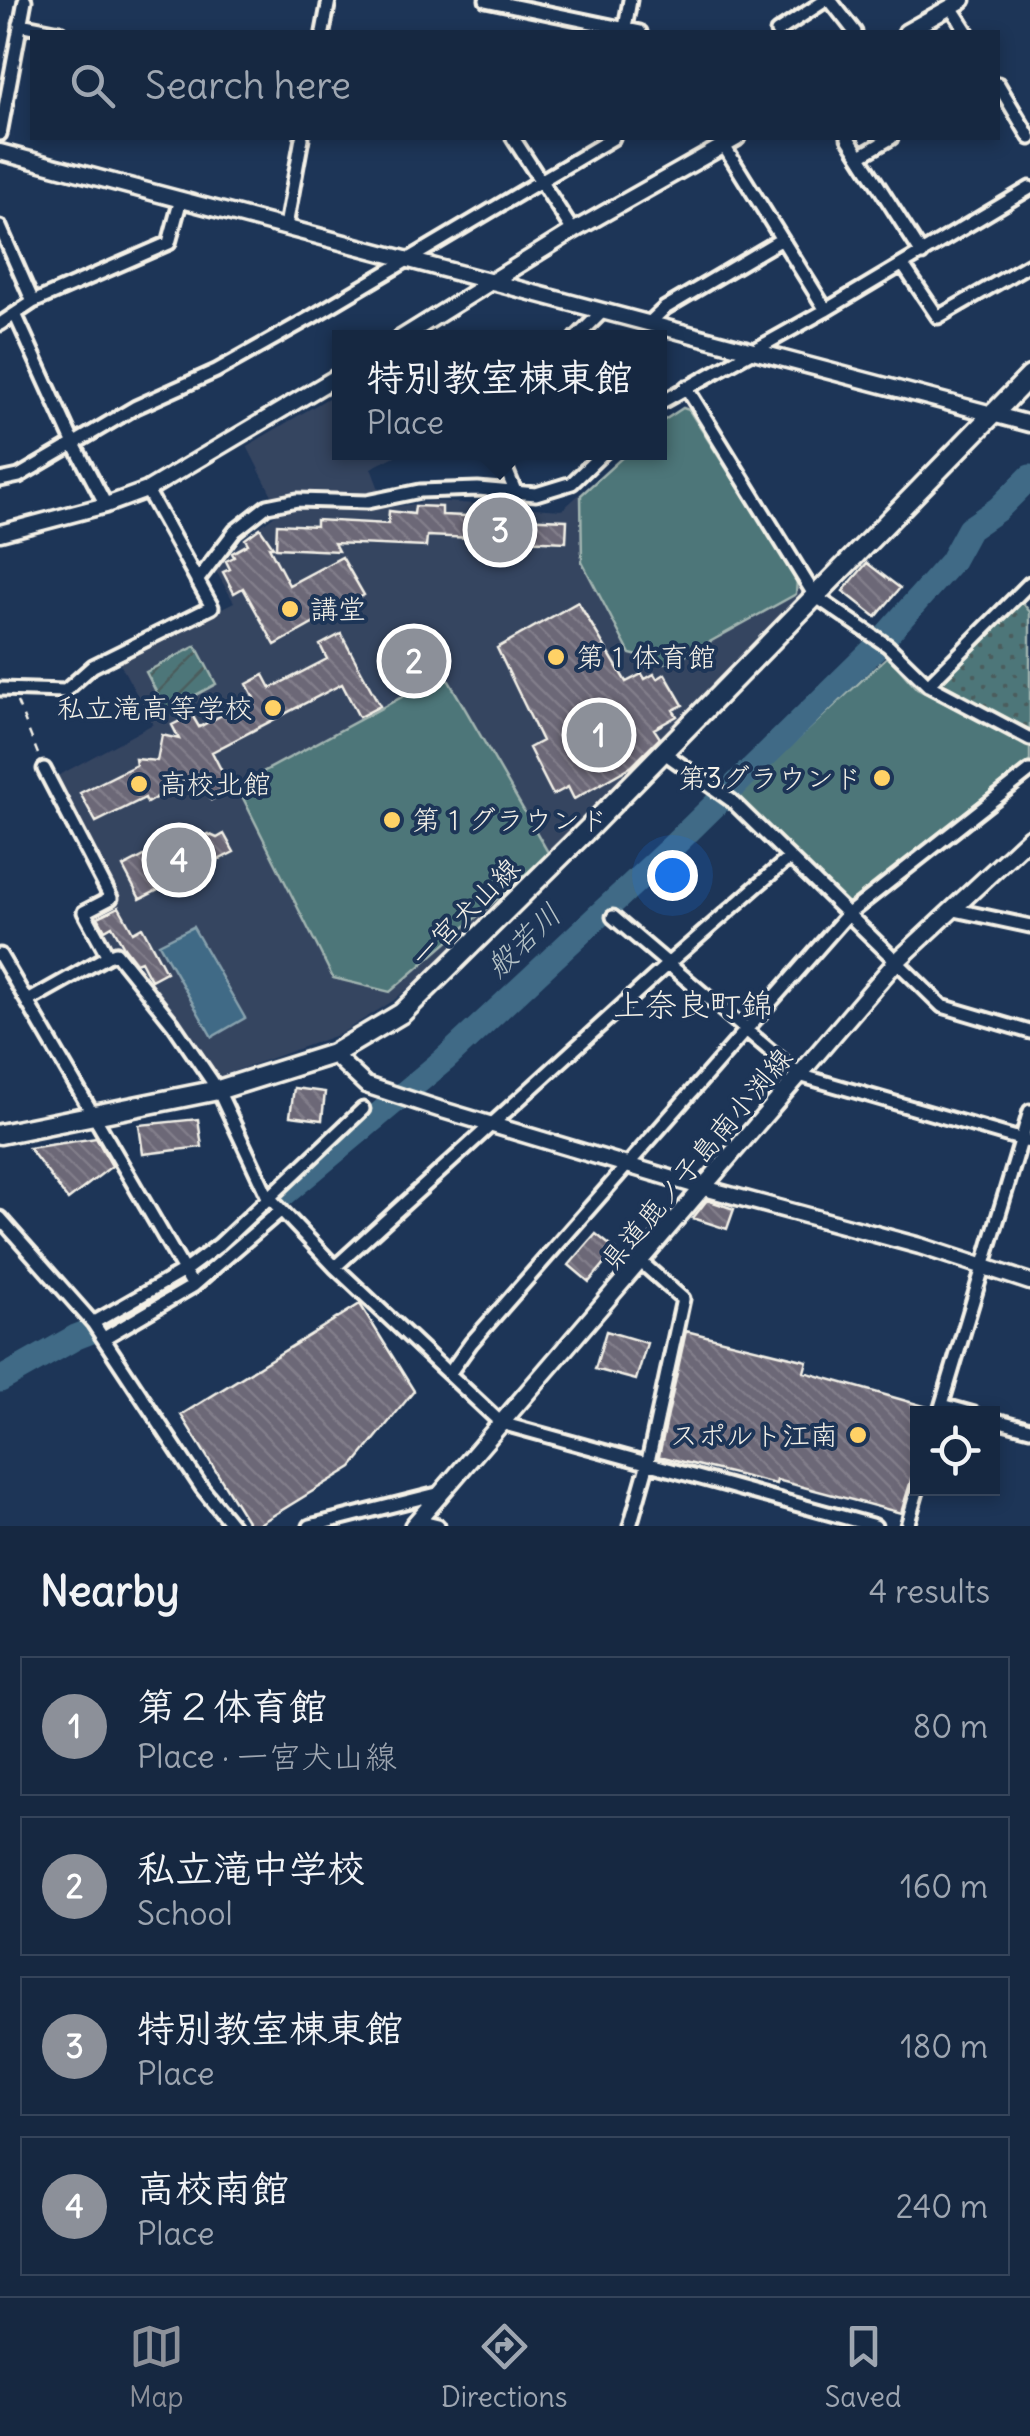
<!DOCTYPE html>
<html lang="en">
<head>
<meta charset="utf-8">
<style>
  :root { --surface:#162841; --page:#23344c; --text:#f1f3f6; --muted:#9ea6b1; --line:#35445a; --accent:#8c9099 }
  body { margin:0; font-family:Delius,"Klee One",sans-serif; background:var(--page); color:var(--text) }
  .controls { position:absolute; right:30px; bottom:30px; display:grid; overflow:hidden; border-radius:0px; box-shadow:0 5px 15px #0003 }
  .controls button { width:90px; height:90px; display:grid; place-items:center; padding:0; border:0; border-bottom:2px solid var(--line); background:var(--surface); color:var(--text); font:50px sans-serif }
  .you { position:absolute; left:672px; top:875px; width:35px; height:35px; margin:-25px; border:8px solid #fff; border-radius:50%; background:#1a73e8; box-shadow:0 0 0 15px #1a73e833 }
  .badge { display:grid; place-items:center; width:65px; height:65px; border-radius:50%; background:var(--accent); color:#fff; font-size:32px; font-weight:700 }
  .pin { position:absolute; translate:-50% -50%; border:5px solid #fff; box-shadow:0 2px 10px #0006 }
  .popup { position:absolute; left:332px; top:330px; width:335px; height:130px; box-sizing:border-box; display:grid; place-content:center; border-radius:0px; background:var(--surface); filter:drop-shadow(0 2px 8px #0005); font-size:32px; white-space:nowrap; color:var(--muted) }
  .popup b { font-size:38px; color:var(--text) }
  .popup::after { content:''; position:absolute; left:50%; top:100%; margin-left:-20px; border:20px solid transparent; border-top-color:var(--surface) }
  .list { margin:0; padding:0; list-style:none }
  h2 { display:flex; justify-content:space-between; align-items:center; height:130px; margin:0; padding:0 40px; font-size:42px }
  h2 small { font-size:32px; font-weight:400; color:var(--muted) }
  .list li { display:grid; grid-template-columns:65px 1fr auto; gap:30px; align-items:center; box-sizing:border-box; height:140px; margin:0 20px 20px; padding:0 20px; border:2px solid var(--line); border-radius:0px }
  .list b { display:block; font-size:38px; white-space:nowrap }
  .list p { margin:0; font-size:32px; white-space:nowrap; color:var(--muted) }
  .list em { font-size:32px; font-style:normal; color:var(--muted) }
  .icon { flex:none; width:55px; height:55px; fill:none; stroke:currentColor; stroke-width:2; stroke-linecap:round; stroke-linejoin:round }
  .map { position:relative; flex:none; width:1030px; height:1526px; overflow:hidden }
  .search { position:absolute; background:var(--surface); box-shadow:0 5px 15px #0003; left:30px; right:30px; top:30px; height:110px; display:flex; align-items:center; gap:25px; box-sizing:border-box; padding:0 35px; border-radius:0px; color:var(--muted); font-size:38px }
  .sheet { height:770px; background:var(--surface) }
  nav { display:flex; justify-content:space-around; align-items:center; box-sizing:border-box; height:140px; border-top:2px solid var(--line); background:var(--surface); font-size:28px; color:var(--muted) }
  nav a { display:grid; justify-items:center; gap:5px }
  nav .on { color:var(--accent) }
  .map>svg:first-child { display:block }
  .built { fill:#354461 }
  .grass { fill:url(#grass-dots); stroke:#a1b4b0; stroke-width:2.5 }
  .park { fill:#4e7679; stroke:#a1b4b0; stroke-width:2.5 }
  .garden { fill:url(#garden-furrows); stroke:#a1b4b0; stroke-width:2.5 }
  .water { fill:#3f6b86; stroke:#87a1ad; stroke-width:2.5 }
  .lines { fill:none; stroke-linecap:round; stroke-linejoin:round }
  .river { stroke:#3f6b86; stroke-width:25 }
  .building { fill:url(#building-back-hatch); stroke:#f4f1e8; stroke-width:2.5 }
  .minor-casing { stroke:#f4f1e8; stroke-width:19 }
  .tertiary-casing { stroke:#f4f1e8; stroke-width:21 }
  .secondary-casing { stroke:#f4f1e8; stroke-width:22 }
  .primary-casing { stroke:#f4f1e8; stroke-width:25 }
  .path { stroke:#f4f1e8; stroke-width:2.5; stroke-dasharray:8 8; stroke-linecap:butt }
  .minor { stroke:#1d3557; stroke-width:11 }
  .tertiary { stroke:#1d3557; stroke-width:14 }
  .secondary { stroke:#1d3557; stroke-width:15 }
  .primary { stroke:#1d3557; stroke-width:18 }
  .poi-dot { fill:#ffd166; stroke:#1d3557; stroke-width:4 }
  .labels { text-anchor:middle; dominant-baseline:central; stroke-width:8; stroke-linejoin:round; paint-order:stroke }
  .poi-label { font-size:28px; fill:#f4f1e8; stroke:#1d3557; text-anchor:start }
  .street-label { font-size:28px; fill:#f4f1e8; stroke:#1d3557 }
  .water-label { font-size:30px; font-style:italic; fill:#b5c2c6; stroke:#1d3557 }
  .quarter-label { font-size:32px; fill:#f4f1e8; stroke:#1d3557 }
</style>
</head>
<body>
<div class="map">
<svg width="1030" height="1526" viewBox="0 0 1030 1526">
  <defs>
    <pattern id="grass-dots" width="8" height="8" patternUnits="userSpaceOnUse" patternTransform="scale(2.5)"><rect width="8" height="8" fill="#4e7679"/><path d="M2 2h.1M6 6h.1" fill="none" stroke="#4b5d5d" stroke-width="1.8" stroke-linecap="round"/></pattern>
    <pattern id="garden-furrows" width="10" height="10" patternUnits="userSpaceOnUse" patternTransform="scale(2.5)"><rect width="10" height="10" fill="#4e7679"/><path d="M-1 1l2-2M0 10L10 0M9 11l2-2" fill="none" stroke="#4b5d5d"/></pattern>
    <pattern id="building-back-hatch" width="6" height="6" patternUnits="userSpaceOnUse" patternTransform="scale(2.5)"><rect width="6" height="6" fill="#6c6877"/><path d="M-1 5l2 2M0 0l6 6M5-1l2 2" fill="none" stroke="#827e8a"/></pattern>
  </defs>
  <rect width="100%" height="100%" fill="#1d3557"/>
  <filter id="ink" filterUnits="userSpaceOnUse"><feTurbulence type="fractalNoise" baseFrequency=".01" numOctaves="2"/><feDisplacementMap in="SourceGraphic" scale="20" xChannelSelector="R" yChannelSelector="G"/><feConvolveMatrix kernelMatrix="1 2 1 2 8 2 1 2 1" color-interpolation-filters="sRGB"/></filter>
  <g filter="url(#ink)">
    <path class="built" d="M340,391v61l61,1 -30,15 15,40 47,-7 129,9 63,-57 35,-1v-31l25,-15 6,2 113,175 2,15 -130,142 -219,207 -64,54 -53,33 -122,43 -60,-79 -48,-47 -23,-37 26,-13 -59,-123 99,-54 -35,-64 116,-58 -18,-31 26,-31 38,-29 -33,-65z"/>
    <path class="grass" d="M1021,601l9,11v120l-91,-49z"/>
    <path class="park" d="M683,408l6,2 108,169 -1,15 -126,70 -40,-10 -48,-92 -1,-67 46,-42 33,-1v-29z
      M888,656l29,33 113,57v15l-183,143 -110,-109z
      M439,677l10,4 100,173 -159,138 -57,-14 -96,-192z"/>
    <path class="garden" d="M196,646l20,38 -50,27 -20,-39z"/>
    <path class="water" d="M193,927l52,91 -33,19 -53,-93z"/>
    <g class="lines">
      <path class="river" d="M0,1380l76,-43 36,-14 62,-37 270,-226 226,-211 205,-201 76,-86 18,-33 29,-20 32,-32"/>
    </g>
    <path class="building" d="M415,506l27,1v8l125,5 -1,22 -139,-6 -1,11 -92,-4 4,8 -62,-3 1,-24 39,2v-6l72,4 1,-13 25,3z
      M260,528l13,19h-4l20,38 53,-28 22,38 -89,50 -32,-57 -9,5 -11,-21 7,-3 -4,-8 8,-4 -2,-4 16,-9 -3,-5z
      M867,563l33,25 -24,29 -33,-26z
      M578,602l48,80 16,-8 3,5 9,-5 3,5 8,-5 18,31 -10,5 4,6 -23,13 6,9 -28,28 -58,33 -6,-12 -15,8 -24,-47 13,-7 -45,-93z
      M341,634l39,72 -21,11 -17,-33 -130,68 19,37 -20,11 -14,-27 -50,30 -2,-5 -49,24 -16,-29 56,-28 -1,-6 22,2 5,-26 17,4 -7,-14 20,-10 7,12 55,-29 -7,-14 17,-9 7,13 56,-29 -7,-14z
      M208,834l9,4 7,-4 10,18 -94,47 -17,-32 54,-28 4,9z
      M119,907l14,25 9,-5 24,45 -15,8 -10,-19 -5,2 -12,-16 -12,-21 -7,4 -7,-13z
      M294,1088l31,4 -3,28 -32,-4z
      M198,1119l4,28 -59,7 -4,-29z
      M96,1138l16,28 -44,34 -39,-52z
      M707,1200l27,9 -7,20 -34,-11z
      M596,1234l20,16 -27,32 -20,-17z
      M360,1304l54,87 -62,76 -96,59h-6l-69,-111z
      M606,1331l41,12 -11,37 -41,-11z
      M686,1331l121,30 -3,11 127,36 -1,6h-12v43l-17,56 -124,-33 -1,4 -117,-28z"/>
    <g class="lines">
      <g class="minor-casing">
        <path id="minor" d="M486,0l154,32
          M830,0l25,32
          M951,7l16,25
          M20,24l40,8
          M625,28l5,-28
          M323,32l6,-32
          M777,32l49,-32
          M998,84l32,54
          M0,134l25,-134
          M513,138l60,93
          M719,138l107,172
          M848,138l74,116
          M860,156l31,-18
          M286,226l16,-88
          M0,227l33,75
          M903,265l35,52 92,-53
          M15,314l59,130 32,61
          M0,324l33,-22 136,-59 12,-44
          M648,324l17,-16 117,-69
          M576,338l26,-26
          M686,387l129,209 73,50 40,39 102,54
          M660,403l166,-93 204,-122
          M499,452l16,39
          M0,480l19,-4 117,-69 80,-36 94,-53 303,-180
          M197,581l38,-50 32,-25 30,-6 70,2 53,-11 58,-2 58,5 36,-11 32,-31
          M928,685l102,-102
          M0,689l65,2 28,-25 119,-59 -65,-117
          M663,752l69,49 210,205 88,26
          M44,769l67,129 -27,14 24,44 8,-3 57,71 45,66 49,105 68,72 166,156 374,103
          M951,909l79,17
          M613,917l186,158 231,67
          M0,955l193,331
          M28,1001l80,-45
          M0,1218l93,105 109,165 31,38
          M335,1267l335,-305 119,-104
          M93,1323l91,-52 35,-26 144,-136
          M104,1338l89,-52 87,-75
          M449,1374l22,-31 376,-428 183,-144
          M942,1405l32,9
          M939,1414l91,-303
          M992,1419l38,10
          M418,1521l20,5
          M310,1526l131,-33
          M630,1526l17,-60 36,-167 -42,-37
          M907,1526l11,-38"/>
      </g>
      <g class="tertiary-casing">
        <path id="tertiary" d="M906,32l57,-32
          M0,152l1030,272
          M401,338l172,-107 164,-93
          M0,533l106,-28 41,-15 193,-115
          M333,1054l33,31 73,24 265,79 216,58 110,36"/>
      </g>
      <g class="secondary-casing">
        <path id="secondary" d="M413,1526l482,-563 135,-126"/>
      </g>
      <g class="primary-casing">
        <path id="primary" d="M0,1134l218,-44 115,-36 69,-41 188,-186 440,-451"/>
      </g>
      <path class="path" d="M17,702l23,57"/>
      <use href="#minor" class="minor"/>
      <use href="#tertiary" class="tertiary"/>
      <use href="#secondary" class="secondary"/>
      <use href="#primary" class="primary"/>
    </g>
  </g>
  <g class="poi-dot">
    <circle cx="290" cy="609" r="10"/>
    <circle cx="556" cy="657" r="10"/>
    <circle cx="273" cy="708" r="10"/>
    <circle cx="882" cy="778" r="10"/>
    <circle cx="139" cy="784" r="10"/>
    <circle cx="392" cy="820" r="10"/>
    <circle cx="858" cy="1435" r="10"/>
  </g>
  <g class="labels">
    <g class="poi-label">
      <text x="310" y="609">講堂</text>
      <text x="576" y="657">第１体育館</text>
      <text x="253" y="708" text-anchor="end">私立滝高等学校</text>
      <text x="862" y="778" text-anchor="end">第3グラウンド</text>
      <text x="159" y="784">高校北館</text>
      <text x="412" y="820">第１グラウンド</text>
      <text x="838" y="1435" text-anchor="end">スポルト江南</text>
    </g>
    <g class="street-label">
      <text transform="translate(465 912) rotate(-45)">一宮犬山線</text>
      <text transform="translate(696 1159) rotate(-50)">県道鹿ノ子島南小渕線</text>
    </g>
    <g class="water-label">
      <text transform="translate(523 940) rotate(-44)">般若川</text>
    </g>
    <g class="quarter-label">
      <text x="693" y="1004">上奈良町錦</text>
    </g>
  </g>
</svg>
<div class="controls">
<button><svg class="icon" aria-label="locate" viewBox="0 0 24 24"><circle cx="12" cy="12" r="6"/><path d="M12 2v4M12 18v4M2 12h4M18 12h4"/></svg></button>
</div>
<div class="you"></div>
<div class="pin badge" style="left:599px;top:735px">1</div>
<div class="pin badge" style="left:414px;top:661px">2</div>
<div class="pin badge" style="left:500px;top:530px">3</div>
<div class="popup"><b>特別教室棟東館</b>Place</div>
<div class="pin badge" style="left:179px;top:860px">4</div>
<div class="search"><svg class="icon" aria-label="search" viewBox="0 0 24 24"><circle cx="10" cy="10" r="6"/><path d="M15 15l6 6"/></svg>Search here</div>
</div>
<section class="sheet">
<h2>Nearby<small>4 results</small></h2>
<ul class="list">
<li><span class="badge">1</span><div><b>第２体育館</b><p>Place · 一宮犬山線</p></div><em>80 m</em></li>
<li><span class="badge">2</span><div><b>私立滝中学校</b><p>School</p></div><em>160 m</em></li>
<li><span class="badge">3</span><div><b>特別教室棟東館</b><p>Place</p></div><em>180 m</em></li>
<li><span class="badge">4</span><div><b>高校南館</b><p>Place</p></div><em>240 m</em></li>
</ul>
</section>
<nav>
<a class="on"><svg class="icon" aria-label="map" viewBox="0 0 24 24"><path d="M3 6l6-2 6 2 6-2v14l-6 2-6-2-6 2zM9 4v14M15 6v14"/></svg>Map</a>
<a><svg class="icon" aria-label="directions" viewBox="0 0 24 24"><path d="M12 3l9 9-9 9-9-9zM9 14v-3h6M13 9l2 2-2 2"/></svg>Directions</a>
<a><svg class="icon" aria-label="saved" viewBox="0 0 24 24"><path d="M7 4h10v16l-5-4-5 4z"/></svg>Saved</a>
</nav>
</body>
</html>
